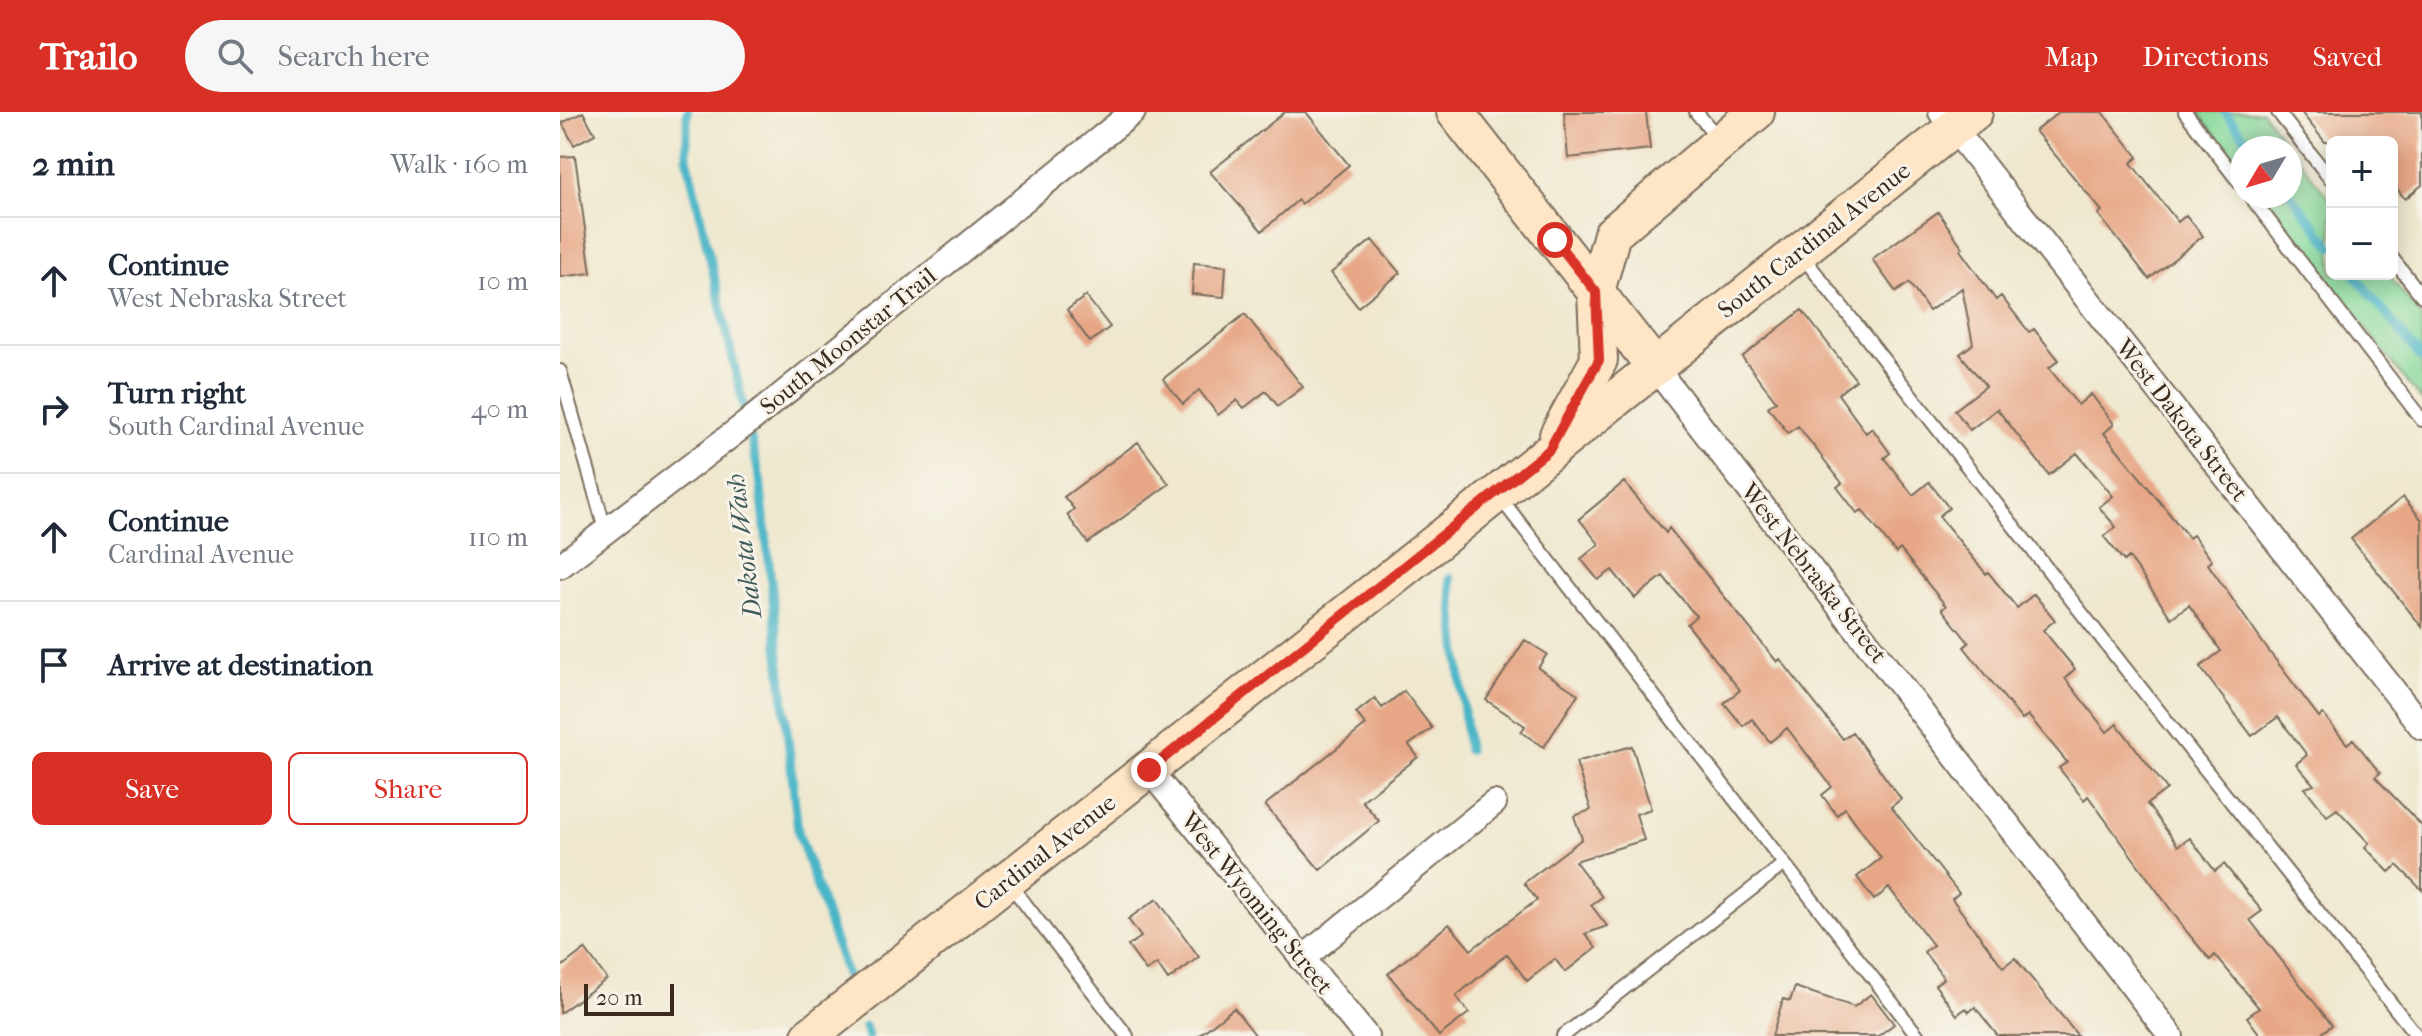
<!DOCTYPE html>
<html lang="en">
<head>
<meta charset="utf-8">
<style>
  :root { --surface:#fff; --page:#f6f6f7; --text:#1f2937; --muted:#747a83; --line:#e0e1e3; --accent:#d93025 }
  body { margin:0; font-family:"IM FELL French Canon",serif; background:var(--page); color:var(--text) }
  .controls { position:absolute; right:24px; top:24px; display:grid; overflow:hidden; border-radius:12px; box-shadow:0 4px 20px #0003 }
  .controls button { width:72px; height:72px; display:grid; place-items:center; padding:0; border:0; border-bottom:2px solid var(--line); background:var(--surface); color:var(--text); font:40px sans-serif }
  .compass { position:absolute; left:1670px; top:24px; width:72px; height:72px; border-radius:50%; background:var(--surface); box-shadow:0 4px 20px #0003; rotate:232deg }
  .scale { position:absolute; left:24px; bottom:20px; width:90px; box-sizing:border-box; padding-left:8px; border:4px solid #3b2a1e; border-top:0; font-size:22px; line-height:28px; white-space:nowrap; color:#3b2a1e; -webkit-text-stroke:6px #f7f3e8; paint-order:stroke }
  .stop { position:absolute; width:24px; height:24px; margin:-18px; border:6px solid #d93025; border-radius:50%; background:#fff }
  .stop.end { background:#d93025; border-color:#fff; box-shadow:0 2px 8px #0008 }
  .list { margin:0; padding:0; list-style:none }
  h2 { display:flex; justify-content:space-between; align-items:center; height:104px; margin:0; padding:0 32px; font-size:34px }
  h2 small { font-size:26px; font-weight:400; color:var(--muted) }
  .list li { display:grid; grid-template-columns:52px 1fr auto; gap:24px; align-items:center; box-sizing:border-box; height:128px; padding:0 32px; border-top:2px solid var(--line) }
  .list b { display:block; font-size:30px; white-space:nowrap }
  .list p { margin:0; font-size:26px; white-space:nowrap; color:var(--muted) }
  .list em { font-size:26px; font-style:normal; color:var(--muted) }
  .actions { display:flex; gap:16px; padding:24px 32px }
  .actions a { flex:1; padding:18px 0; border:2px solid var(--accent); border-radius:12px; text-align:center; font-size:28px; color:var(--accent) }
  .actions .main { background:var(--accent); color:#fff }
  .icon { flex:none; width:44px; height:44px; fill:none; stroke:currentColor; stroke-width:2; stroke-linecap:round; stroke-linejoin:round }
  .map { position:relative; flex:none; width:1862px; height:924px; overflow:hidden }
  header { display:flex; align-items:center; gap:48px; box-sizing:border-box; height:112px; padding:0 40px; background:var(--accent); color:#fff }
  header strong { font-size:38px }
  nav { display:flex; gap:44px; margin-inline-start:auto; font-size:28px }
  .search { width:560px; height:72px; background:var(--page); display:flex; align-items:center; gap:20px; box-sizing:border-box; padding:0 28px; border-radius:44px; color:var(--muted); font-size:30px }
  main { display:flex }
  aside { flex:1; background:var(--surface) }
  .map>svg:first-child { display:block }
  .green { fill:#86d99b; stroke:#60825c; stroke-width:2 }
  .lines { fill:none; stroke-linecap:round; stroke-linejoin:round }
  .stream { stroke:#4ab5c7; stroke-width:9 }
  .building { fill:#e7a787 }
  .lane-casing { stroke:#7a6c5c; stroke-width:16 }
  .street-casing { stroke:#7a6c5c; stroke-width:28 }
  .secondary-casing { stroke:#7a6c5c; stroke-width:40 }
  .lane { stroke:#fff; stroke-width:12 }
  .street { stroke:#fff; stroke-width:24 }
  .secondary { stroke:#fde5c5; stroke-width:36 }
  .route { stroke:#d93025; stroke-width:10 }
  .labels { text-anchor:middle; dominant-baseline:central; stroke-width:6; stroke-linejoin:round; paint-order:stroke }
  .street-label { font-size:24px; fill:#3b2a1e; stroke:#f7f3e8 }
  .water-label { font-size:26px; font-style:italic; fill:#405b59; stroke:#f7f3e8 }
</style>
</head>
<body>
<header>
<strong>Trailo</strong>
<div class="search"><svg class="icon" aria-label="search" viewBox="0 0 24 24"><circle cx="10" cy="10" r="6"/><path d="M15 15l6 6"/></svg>Search here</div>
<nav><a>Map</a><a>Directions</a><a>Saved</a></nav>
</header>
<main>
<aside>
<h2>2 min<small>Walk · 160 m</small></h2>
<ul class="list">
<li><svg class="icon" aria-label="ahead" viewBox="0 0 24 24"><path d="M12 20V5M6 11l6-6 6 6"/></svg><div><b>Continue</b><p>West Nebraska Street</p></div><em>10 m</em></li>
<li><svg class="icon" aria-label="right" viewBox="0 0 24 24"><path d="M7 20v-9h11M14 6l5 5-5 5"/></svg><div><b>Turn right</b><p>South Cardinal Avenue</p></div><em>40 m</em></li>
<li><svg class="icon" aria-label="ahead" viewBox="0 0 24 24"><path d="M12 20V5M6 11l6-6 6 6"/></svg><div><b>Continue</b><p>Cardinal Avenue</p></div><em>110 m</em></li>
<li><svg class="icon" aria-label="arrive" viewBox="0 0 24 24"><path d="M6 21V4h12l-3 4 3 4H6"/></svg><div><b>Arrive at destination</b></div></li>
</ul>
<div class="actions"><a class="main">Save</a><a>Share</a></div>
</aside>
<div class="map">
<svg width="1862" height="924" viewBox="0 0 1862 924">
  <rect width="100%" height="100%" fill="#f7f3e8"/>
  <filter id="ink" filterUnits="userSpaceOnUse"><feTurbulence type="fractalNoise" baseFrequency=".0125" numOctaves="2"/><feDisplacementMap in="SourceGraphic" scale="16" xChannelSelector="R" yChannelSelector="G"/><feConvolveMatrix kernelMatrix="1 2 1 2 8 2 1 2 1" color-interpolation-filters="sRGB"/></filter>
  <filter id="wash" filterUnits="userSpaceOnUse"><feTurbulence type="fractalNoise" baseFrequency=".006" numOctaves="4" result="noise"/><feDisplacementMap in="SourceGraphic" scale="32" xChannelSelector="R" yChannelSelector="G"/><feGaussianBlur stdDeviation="1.8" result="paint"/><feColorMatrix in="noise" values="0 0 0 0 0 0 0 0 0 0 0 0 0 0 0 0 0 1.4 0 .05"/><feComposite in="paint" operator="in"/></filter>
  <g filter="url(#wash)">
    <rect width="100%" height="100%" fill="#efe8cf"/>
    <path class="green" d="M1638,0h64l70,90v72h56l34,44v83l-159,-205h27v-48h-48v21z"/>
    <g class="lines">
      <path class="stream" d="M127,0v45l73,322 38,352 48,143
        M1665,0l28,36
        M1730,82l42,53
        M1794,162l68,85
        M890,466l18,172
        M305,915l3,9"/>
    </g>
    <g id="blocks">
      <path class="building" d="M23,0l12,22 -21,11 -12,-22z
        M725,0h21l43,53 -48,39 -3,-4 -36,31 -52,-59z
        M1004,0h82l4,37 -82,9z
        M1499,0h43l36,45 -7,6 47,59 8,-7 17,21 -54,43 -51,-65 4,-3 -67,-80z
        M1741,0h121v73l-17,14 -13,-16v-41h-67z
        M15,44l16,117 -31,4v-120z
        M1378,100l25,36 -3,2 36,50 5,-4 28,36 5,-3 25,31 -10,8 29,37 13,-11 23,30 -10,9 85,105 4,-3 19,26 -4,3 57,82 54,71 4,-3 24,30 6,-5 27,34 -5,4 47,49v64l-25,-25 -8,7 -24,-25 4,-4 -32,-34 -10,7 -22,-28 9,-3 -18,-21 11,-9 -29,-38 -26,19 -52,-69 21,-16 -32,-46 -18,13 -42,-61 -5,4 -20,-24 12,-10 -17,-20 14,-11 -36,-43 -28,22 -52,-66 -27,21 -15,-20 31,-24 -26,-32 13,-10 -11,-56 -33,23 -20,-28 -13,9 -24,-33z
        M812,128l28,33 -42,34 -27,-34z
        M634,151l32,3 -2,31 -32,-3z
        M526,184l24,31 -20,15 -23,-32z
        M1242,198l54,70 -18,14 28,39 6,-5 18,25 -6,5 29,37 16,-13 20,26 -10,8 47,58 2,-2 29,36 17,-14 21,26 -12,10 32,39 -10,9 42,54 10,-8 50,65 -20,15 31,42 12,-8 25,33 9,-7 38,47 -12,9 82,105 -14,11h-57l-14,-19 12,-9 -44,-53 -5,5 -23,-28 -99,-136 -4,4 -25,-32 8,-6 -39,-47 -6,5 -58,-73 5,-4 -27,-34 4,-3 -46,-57 -4,4 -34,-43 -5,3 -20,-26 5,-4 -44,-57 -10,7 -20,-26 8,-6 -34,-44z
        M685,202l58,73 -25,19 -12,-15 -22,17 -7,-8 -19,15 -19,-25 -16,14 -20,-25z
        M578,330l31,42 -81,59 -21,-28 7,-6 -10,-12z
        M1064,370l42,51 3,-5 108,134 3,-3 63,80 9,-7 49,67 -10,8 68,86 -7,6 51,68 12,-9 63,78h-80l-23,-29 -6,5 -3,-4 -9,7 -22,-30 9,-7 -20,-26 9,-7 -44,-57 -15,12 -17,-23 24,-19 -36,-50 -8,7 -15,-20 10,-8 -45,-59 -17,14 -18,-23 -9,7 -19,-23 16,-13 -53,-66 9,-8 -29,-35 -4,-5 -28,22 -23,-28 -14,10 -17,-21 18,-15 -20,-25z
        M1843,385l19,23v107l-71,-88z
        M965,528l22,14 -9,14 40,26 -34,53 -23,-15 4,-6 -39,-26z
        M844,579l28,37 -23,17 9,12 -56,44 17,20 -59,49 -55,-65 101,-80 -10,-12 19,-15 7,10z
        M1072,634l19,63 -15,5 8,26 -69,21 27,36 -11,8 16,21 -22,8 11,14 -31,24 -10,-13 -28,22 -20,-27 -51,42 13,17 -30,23 -51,-62 61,-50 22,26 66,-50 -13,-17 58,-44 -8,-23 17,-6 -15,-48z
        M597,787l42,58 -31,23 -11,-16 -11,7 -18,-25 13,-9 -13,-18z
        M25,837l22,30 -47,34v-45z
        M1235,875l59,20 17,-13 23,30 -16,12h-106l11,-37 7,2z
        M674,896l22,28h-58z"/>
    </g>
  </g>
  <g filter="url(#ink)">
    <use href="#blocks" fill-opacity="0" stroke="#7a6c5c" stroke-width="2"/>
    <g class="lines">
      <g class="lane-casing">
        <path id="lane" d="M1136,0l23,27
          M1625,0l57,74
          M1718,0l54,69
          M1690,84l172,224
          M1240,141l324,414 293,369
          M1832,146l30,38
          M0,259l46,161
          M938,383l420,541
          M449,771l118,153
          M1003,924l221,-172"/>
      </g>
      <g class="street-casing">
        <path id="street" d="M1381,0l481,615
          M1094,254l517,670
          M0,454l187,-143 386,-311
          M589,658l217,266
          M742,847l192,-156"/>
      </g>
      <g class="secondary-casing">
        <path id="secondary" d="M895,0l199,254
          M998,323l41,-75 -3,-68 16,-58 144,-122
          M250,924l628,-495 536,-429"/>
      </g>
      <use href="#lane" class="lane"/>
      <use href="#street" class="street"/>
      <use href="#secondary" class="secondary"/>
    </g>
  </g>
  <g class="lines" filter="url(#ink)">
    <path class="route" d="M589,658l400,-320 50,-90 -3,-68 -41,-52"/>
  </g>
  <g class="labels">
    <g class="street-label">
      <text transform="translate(1254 128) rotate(-38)">South Cardinal Avenue</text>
      <text transform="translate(288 229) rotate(-39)">South Moonstar Trail</text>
      <text transform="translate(1622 308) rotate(52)">West Dakota Street</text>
      <text transform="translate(1254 461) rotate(52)">West Nebraska Street</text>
      <text transform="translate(485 740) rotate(-38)">Cardinal Avenue</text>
      <text transform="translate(697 791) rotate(51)">West Wyoming Street</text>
    </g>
    <g class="water-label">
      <text transform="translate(184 434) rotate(-97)">Dakota Wash</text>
    </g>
  </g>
</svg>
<div class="controls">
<button>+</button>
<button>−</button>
</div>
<svg class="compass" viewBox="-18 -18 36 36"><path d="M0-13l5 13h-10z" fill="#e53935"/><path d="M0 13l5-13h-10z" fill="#747a83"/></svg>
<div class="scale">20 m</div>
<div class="stop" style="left:995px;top:128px"></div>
<div class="stop end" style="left:589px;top:658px"></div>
</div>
</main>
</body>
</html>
